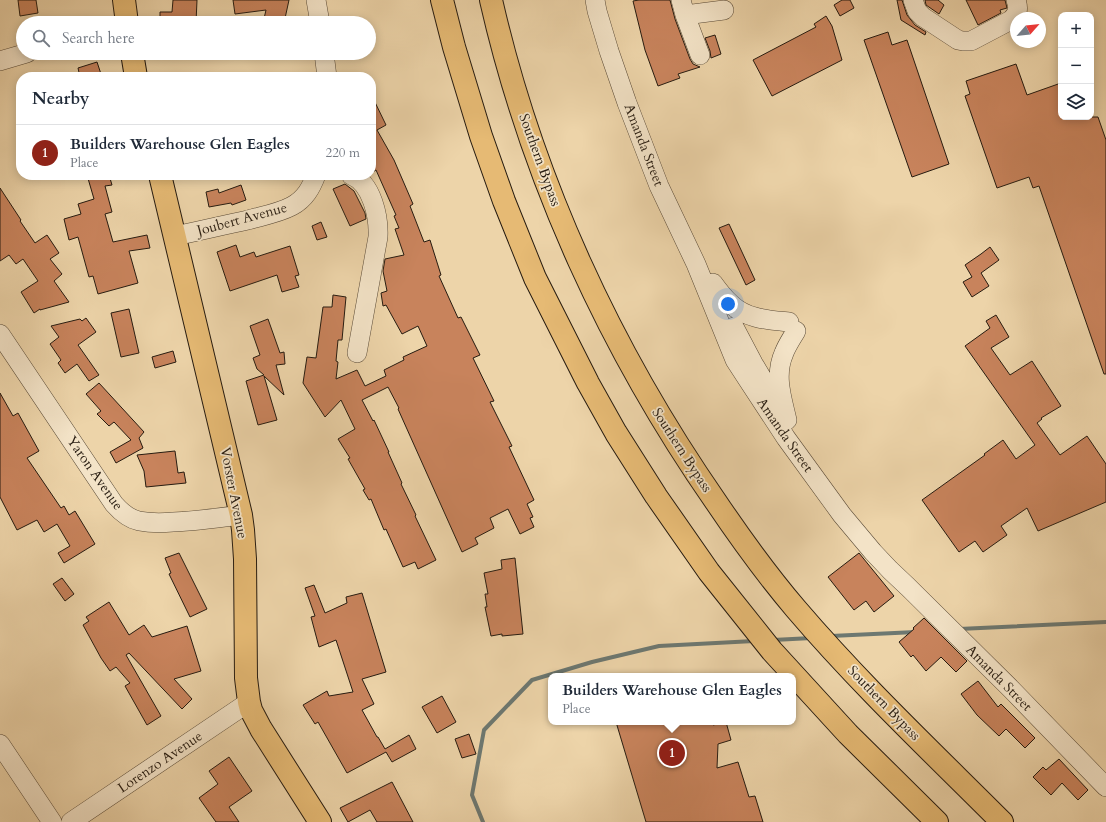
<!DOCTYPE html>
<html lang="en">
<head>
<meta charset="utf-8">
<style>
  :root { --surface:#fff; --page:#f6f6f7; --text:#1f2937; --muted:#747a83; --line:#e0e1e3; --accent:#8f2418 }
  body { margin:0; font-family:Cardo,serif; background:var(--page); color:var(--text) }
  .controls { position:absolute; right:12px; top:12px; display:grid; overflow:hidden; border-radius:8px; box-shadow:0 2px 10px #0003 }
  .controls button { width:36px; height:36px; display:grid; place-items:center; padding:0; border:0; border-bottom:1px solid var(--line); background:var(--surface); color:var(--text); font:20px sans-serif }
  .compass { position:absolute; left:1010px; top:12px; width:36px; height:36px; border-radius:50%; background:var(--surface); box-shadow:0 2px 10px #0003; rotate:63deg }
  .you { position:absolute; left:728px; top:304px; width:14px; height:14px; margin:-10px; border:3px solid #fff; border-radius:50%; background:#1a73e8; box-shadow:0 0 0 6px #1a73e833 }
  .badge { display:grid; place-items:center; width:26px; height:26px; border-radius:50%; background:var(--accent); color:#fff; font-size:13px; font-weight:700 }
  .pin { position:absolute; translate:-50% -50%; border:2px solid #fff; box-shadow:0 1px 4px #0006 }
  .popup { position:absolute; left:548px; top:673px; width:248px; height:52px; box-sizing:border-box; display:grid; place-content:center; border-radius:8px; background:var(--surface); filter:drop-shadow(0 1px 3px #0005); font-size:13px; white-space:nowrap; color:var(--muted) }
  .popup b { font-size:15px; color:var(--text) }
  .popup::after { content:''; position:absolute; left:50%; top:100%; margin-left:-8px; border:8px solid transparent; border-top-color:var(--surface) }
  .list { margin:0; padding:0; list-style:none }
  h2 { display:flex; justify-content:space-between; align-items:center; height:52px; margin:0; padding:0 16px; font-size:17px }
  h2 small { font-size:13px; font-weight:400; color:var(--muted) }
  .list li { display:grid; grid-template-columns:26px 1fr auto; gap:12px; align-items:center; box-sizing:border-box; height:56px; padding:0 16px; border-top:1px solid var(--line) }
  .list b { display:block; font-size:15px; white-space:nowrap }
  .list p { margin:0; font-size:13px; white-space:nowrap; color:var(--muted) }
  .list em { font-size:13px; font-style:normal; color:var(--muted) }
  .icon { flex:none; width:22px; height:22px; fill:none; stroke:currentColor; stroke-width:2; stroke-linecap:round; stroke-linejoin:round }
  .map { position:relative; flex:none; width:1106px; height:822px; overflow:hidden }
  .search { position:absolute; background:var(--surface); box-shadow:0 2px 10px #0003; left:16px; top:16px; width:360px; height:44px; display:flex; align-items:center; gap:10px; box-sizing:border-box; padding:0 14px; border-radius:22px; color:var(--muted); font-size:15px }
  .panel { position:absolute; background:var(--surface); box-shadow:0 2px 10px #0003; left:16px; top:72px; width:360px; height:108px; border-radius:16px }
  .map>svg:first-child { display:block }
  .lines { fill:none; stroke-linecap:round; stroke-linejoin:round }
  .stream { stroke:#6d7871; stroke-width:4 }
  .building { fill:#c8835c; stroke:#261b10 }
  .minor-casing { stroke:#584936; stroke-width:20 }
  .major-casing { stroke:#261b10; stroke-width:24 }
  .highway-casing { stroke:#261b10; stroke-width:24 }
  .minor { stroke:#f3e3c7; stroke-width:19 }
  .major { stroke:#e6ba74; stroke-width:22 }
  .highway { stroke:#e6ba74; stroke-width:22 }
  .labels { text-anchor:middle; dominant-baseline:central; stroke-width:3.5; stroke-linejoin:round; paint-order:stroke }
  .street-label { font-size:14px; fill:#261b10; stroke:#f3e3c7 }
</style>
</head>
<body>
<div class="map">
<svg width="1106" height="822" viewBox="0 0 1106 822">
  <rect width="100%" height="100%" fill="#edd4a9"/>
  <filter id="stains"><feTurbulence type="fractalNoise" baseFrequency=".005" numOctaves="4"/><feColorMatrix values="0 0 0 0 .2 0 0 0 0 .09 0 0 0 0 .02 0 0 0 .5 -.17"/></filter>
  <radialGradient id="worn" r=".72"><stop offset=".6" stop-color="#630" stop-opacity="0"/><stop offset="1" stop-color="#630" stop-opacity=".3"/></radialGradient>
  <g class="lines">
    <path class="stream" d="M959,629l147,-7
      M831,636l85,-4
      M773,640l39,-2
      M483,822l-11,-27 12,-65 48,-50 60,-18 67,-16 95,-5"/>
  </g>
  <path class="building" d="M18,0h18l2,13 -18,3z
    M173,0h24l-1,23h-36v-11h12z
    M233,0h56l-5,23h-21l3,-13 -31,4z
    M639,0h31l5,19 15,40 3,5 7,3 -22,7 2,4 -22,8 -13,-36 -12,-49z
    M842,0h8l4,8 -14,8 -6,-11z
    M897,0h5l5,15 8,10 11,7 -1,3 -24,-15z
    M925,0h13l6,5 -5,9 -13,-9z
    M966,0h39l2,8 -7,2 1,3 -23,12z
    M826,16l6,10 10,34 -70,36 -19,-36 63,-33 -2,-3z
    M888,32l4,13 15,-5 42,124 -37,13 -48,-137z
    M715,35l6,19 -10,4 -1,-7 -5,-13z
    M97,62l5,15h-22l-2,-9z
    M1016,64l11,31 34,-12v34h37l8,23v234h-2l-65,-188 -6,2 -4,-11 -32,11 -32,-92 5,-2 -4,-13z
    M371,94l15,31 -9,5 17,30 19,44 -3,2 14,36 6,-2 11,35 -2,1 19,42 3,-1 19,38 -7,3 21,43 -4,1 22,44 -3,1 25,53 -7,4 6,13 -3,1 4,9 -14,7 -12,-25 -18,9 4,10 -19,10 3,6 -16,8 -64,-143 1,-1 -11,-21 -26,13 11,21 1,-1 15,32h-1l14,31 -1,1 15,31 -1,1 21,44 -18,9 -3,-7 -12,5 -17,-38 -2,1 -13,-31 -2,1 -6,-10 2,-1 -17,-30 2,-1 -12,-19 17,-10 -14,-29 -16,17 -22,-34 4,-26 9,1 7,-51h9l1,-12 13,2 -4,43h-4l-2,21 2,1 -2,17 21,-9 8,16 21,-10 -2,-6 20,-10 -1,-3 24,-11 -9,-20 -16,8 -16,-29 -3,1 -2,-13 6,-2 -4,-20 2,-12 19,-4 -9,-26 4,-1 -5,-12 2,-1 -20,-45 -5,3z
    M87,175h22l3,10 -7,1 7,26 -7,2 8,28 34,-7 3,13 -21,3 9,32 -40,11 -5,-18 -4,1 -11,-40 -9,3 -5,-21 17,-5 -3,-10 16,-5z
    M345,184l9,7 11,22 1,6 -16,7 -17,-37z
    M241,185l5,15 -14,5 -1,-2 -22,4 -3,-15 12,-3 1,4z
    M0,188l21,32 -1,1 15,22 12,-8 12,18 -9,6 12,15 -8,7 15,21 -29,8v-1l-6,4 -13,-21 17,-11 -15,-22 -7,5 -7,-9 -9,6z
    M321,222l6,15 -10,3 -5,-14z
    M729,224l26,56 -9,5 -27,-57z
    M236,245l4,12 14,-5 2,5 34,-11 9,29 -4,1 4,11 -17,5 -5,-17 -47,16 -13,-39z
    M990,247l9,13 -18,13 8,13 -17,11 -9,-15 9,-5 -7,-12 16,-11z
    M129,309l10,44 -18,4 -10,-44z
    M996,315l13,22 -18,11 19,27 22,-14 29,45 -20,12 1,1 -5,4 23,32 27,-19 19,28v38l-68,29 -11,-23 -26,18 6,9 -24,17 -8,-11 -16,11 -37,-52 63,-45 -1,-1 19,-14 13,19 19,-14 -70,-99 25,-18 -4,-7z
    M86,318l10,14 -18,13 21,30 -10,6 -12,-17 -12,9 -7,-10 3,-3 -11,-16 9,-7 -8,-11 29,-7 2,2z
    M268,319l12,34 4,-1 1,12 -9,1 8,30 -20,-19 13,44 -19,5 -12,-44 18,-6 -7,-6 -4,-11 7,-3 -10,-29z
    M173,351l3,11 -21,6 -3,-11z
    M99,383l45,49 -5,6 4,10 -27,15 -6,-11 21,-12 -17,-18 -5,4 -12,-12 4,-3 -15,-17z
    M0,393l13,23 5,-3 21,38 -12,7 34,50 3,-2 5,9 6,-4 20,33 -31,19 -6,-10 12,-7 -13,-22 -13,8 -7,-12 -20,10 -17,-33z
    M175,451l3,22 6,-1 2,11 -40,4 -2,-16 -7,-16z
    M179,553l28,56 -17,8 -21,-43 2,-1 -6,-15z
    M859,553l35,43 -20,16 -8,-11 -12,9 -26,-33z
    M515,558l8,76 -21,2v-2l-11,2 -6,-29h2l-2,-13h3l-4,-21 18,-4 -1,-9z
    M62,578l12,16 -9,7 -12,-17z
    M314,585l11,28 22,-10 -1,-6 16,-4 24,79 -24,7 12,25 -12,6 15,27h1l7,12 24,-14 7,14 -24,13 -6,-10 -39,21 -29,-51 -3,2 -12,-19 24,-14 2,5 24,-4 -17,-52 -17,7 -8,-30 4,-1 -10,-28z
    M109,602l20,33 15,-10 8,12 35,-11 14,45 -27,8 18,20 -10,10 -53,-56 -3,2 35,61 -14,9 -22,-39 5,-3 -14,-16 -6,4 -9,-13 -18,-33 6,-4 -3,-4z
    M924,618l43,43 -11,11 -15,-15 -15,14 -13,-16 -2,2 -12,-15 15,-13 -1,-1z
    M978,681l20,26 3,-3 34,34 -10,10 -19,-19 -7,7 -22,-21 -16,-21z
    M442,696l14,26 -19,11 -15,-26z
    M616,722h96l1,3 13,-3 5,18 -13,4 -1,24 21,-6 11,35 6,-1 8,26h-117z
    M469,734l7,20 -14,4 -7,-19z
    M229,757l23,34 -23,16 10,15h-23l-17,-24 19,-14 -9,-13z
    M1059,759l29,31 -10,10 -16,-17 -11,12 -18,-18 10,-10 3,3z
    M392,782l21,40h-36l-7,-12 -22,12 -8,-14z"/>
  <g class="lines">
    <g class="minor-casing">
      <path id="minor" d="M316,0l4,23
        M595,0l2,11 12,40 18,52 32,83 37,78 39,96 13,20 38,58 56,77 31,37 17,18 18,17 103,102 95,98
        M681,0l4,15 15,40
        M913,0l4,11 6,6 35,23 5,1h8l40,-21c7,-7 8,-11 5,-20
        M685,15l39,-5
        M324,53l3,24
        M0,61l27,-8
        M351,175c21,8 28,42 27,62l-21,116
        M175,236c24,-5 49,-11 73,-16 14,-4 31,-7 44,-14 13,-7 19,-18 24,-31
        M713,283c5,7 11,15 18,21 15,15 38,16 58,18
        M734,327l19,36 22,37
        M0,334l114,170c7,8 15,15 25,17 11,2 23,2 34,1 23,-1 45,-4 68,-7
        M787,420c-5,-22 -13,-45 -3,-67 3,-8 8,-15 12,-22
        M0,744l52,78
        M71,822l178,-120"/>
    </g>
    <g class="major-casing">
      <path id="major" d="M124,0l3,23
        M132,53l4,24
        M160,175l81,340 2,15 2,29 1,119 3,24 2,8 10,19 59,93"/>
    </g>
    <g class="highway-casing">
      <path id="highway" d="M442,0l12,47 27,89 23,65 31,77 53,105 28,50 40,63 53,76 63,79 76,83 89,88
        M491,0c41,180 120,351 225,502 25,37 51,73 80,107 64,75 136,143 206,213"/>
    </g>
    <use href="#minor" class="minor"/>
    <use href="#major" class="major"/>
    <use href="#highway" class="highway"/>
  </g>
  <g class="labels">
    <g class="street-label">
      <text transform="translate(644 145) rotate(69)">Amanda Street</text>
      <text transform="translate(540 160) rotate(70)">Southern Bypass</text>
      <text transform="translate(242 219) rotate(-15)">Joubert Avenue</text>
      <text transform="translate(785 435) rotate(55)">Amanda Street</text>
      <text transform="translate(682 450) rotate(57)">Southern Bypass</text>
      <text transform="translate(95 473) rotate(55)">Yaron Avenue</text>
      <text transform="translate(234 493) rotate(79)">Vorster Avenue</text>
      <text transform="translate(999 678) rotate(45)">Amanda Street</text>
      <text transform="translate(884 703) rotate(46)">Southern Bypass</text>
      <text transform="translate(160 762) rotate(-34)">Lorenzo Avenue</text>
    </g>
  </g>
  <rect width="100%" height="100%" filter="url(#stains)"/>
  <rect width="100%" height="100%" fill="url(#worn)"/>
</svg>
<div class="controls">
<button>+</button>
<button>−</button>
<button><svg class="icon" aria-label="layers" viewBox="0 0 24 24"><path d="M12 4l9 5-9 5-9-5zM3 14l9 5 9-5"/></svg></button>
</div>
<svg class="compass" viewBox="-18 -18 36 36"><path d="M0-13l5 13h-10z" fill="#e53935"/><path d="M0 13l5-13h-10z" fill="#747a83"/></svg>
<div class="you"></div>
<div class="pin badge" style="left:672px;top:753px">1</div>
<div class="popup"><b>Builders Warehouse Glen Eagles</b>Place</div>
<div class="search"><svg class="icon" aria-label="search" viewBox="0 0 24 24"><circle cx="10" cy="10" r="6"/><path d="M15 15l6 6"/></svg>Search here</div>
<section class="panel">
<h2>Nearby<small></small></h2>
<ul class="list">
<li><span class="badge">1</span><div><b>Builders Warehouse Glen Eagles</b><p>Place</p></div><em>220 m</em></li>
</ul>
</section>
</div>
</body>
</html>
